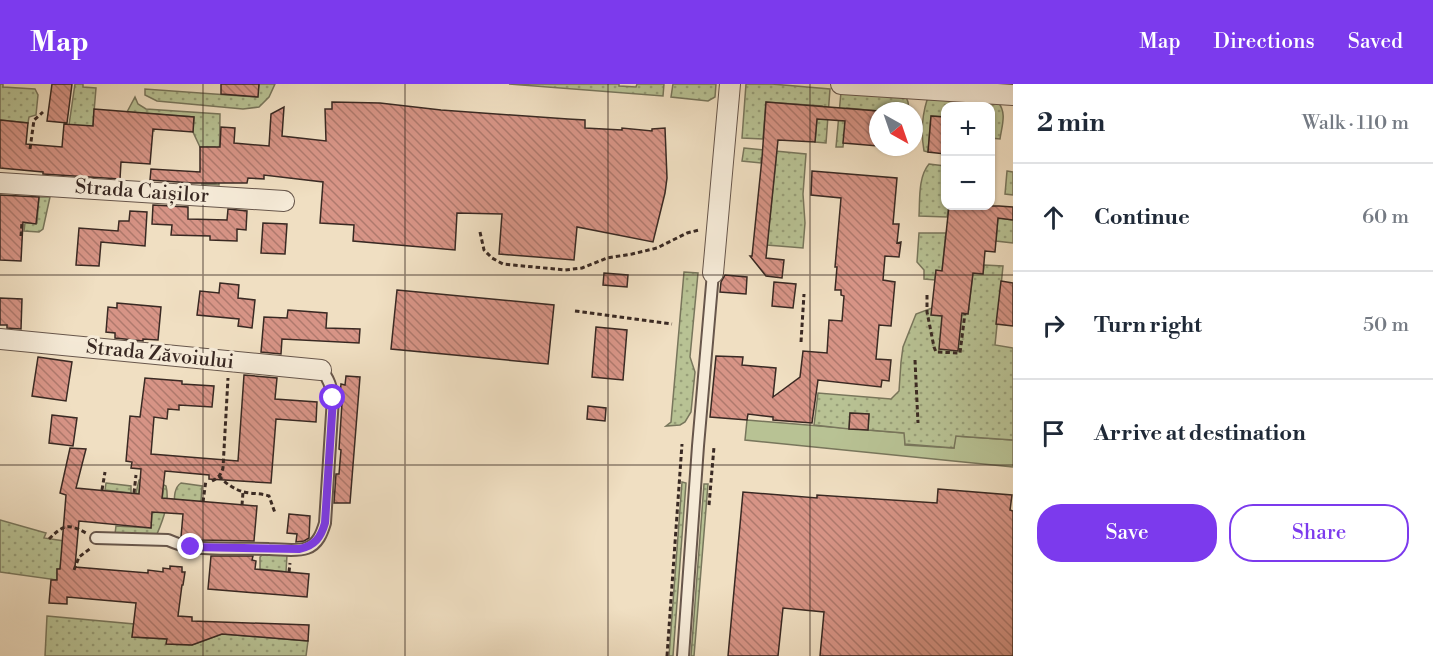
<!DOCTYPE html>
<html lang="en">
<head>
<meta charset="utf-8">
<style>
  :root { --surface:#fff; --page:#f2f2f3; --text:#1f2937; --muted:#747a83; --line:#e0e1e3; --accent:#7c3aed }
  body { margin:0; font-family:"Libre Bodoni",serif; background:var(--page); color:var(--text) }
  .controls { position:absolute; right:18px; top:18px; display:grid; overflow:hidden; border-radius:12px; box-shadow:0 2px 4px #0004 }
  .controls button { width:54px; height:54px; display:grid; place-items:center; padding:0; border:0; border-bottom:2px solid var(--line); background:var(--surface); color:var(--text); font:30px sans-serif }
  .compass { position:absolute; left:869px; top:18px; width:54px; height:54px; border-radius:50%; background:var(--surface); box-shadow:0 2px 4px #0004; rotate:140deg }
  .stop { position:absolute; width:18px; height:18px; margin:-14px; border:4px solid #7c3aed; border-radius:50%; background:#fff }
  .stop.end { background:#7c3aed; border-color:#fff; box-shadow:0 2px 6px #0008 }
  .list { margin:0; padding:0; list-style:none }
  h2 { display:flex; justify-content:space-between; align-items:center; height:78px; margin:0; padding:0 24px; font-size:26px }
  h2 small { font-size:20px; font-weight:400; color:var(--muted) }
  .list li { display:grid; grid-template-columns:39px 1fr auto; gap:18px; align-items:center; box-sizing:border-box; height:108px; padding:0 24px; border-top:2px solid var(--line) }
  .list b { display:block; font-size:22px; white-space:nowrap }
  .list em { font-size:20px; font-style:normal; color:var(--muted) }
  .actions { display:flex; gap:12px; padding:18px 24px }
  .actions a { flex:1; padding:14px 0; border:2px solid var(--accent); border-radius:24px; text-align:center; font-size:21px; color:var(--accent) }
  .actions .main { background:var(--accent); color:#fff }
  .icon { flex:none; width:33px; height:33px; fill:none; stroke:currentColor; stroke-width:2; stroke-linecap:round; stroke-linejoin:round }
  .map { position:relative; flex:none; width:1013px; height:572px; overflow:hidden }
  header { display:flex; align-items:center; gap:36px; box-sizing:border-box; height:84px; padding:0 30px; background:var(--accent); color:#fff }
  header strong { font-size:28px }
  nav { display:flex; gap:33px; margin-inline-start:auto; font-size:21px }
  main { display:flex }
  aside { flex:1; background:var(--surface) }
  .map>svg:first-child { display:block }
  .green { fill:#b8c294; stroke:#78765c; stroke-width:1.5 }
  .garden { fill:url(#garden-dots); stroke:#78765c; stroke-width:1.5 }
  .building { fill:url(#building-back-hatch); stroke:#392923; stroke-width:1.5 }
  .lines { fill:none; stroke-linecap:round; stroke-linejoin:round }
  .lane-casing { stroke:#67564b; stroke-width:14 }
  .street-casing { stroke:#67564b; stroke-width:22 }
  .path { stroke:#392923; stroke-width:3; stroke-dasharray:4.5 3; stroke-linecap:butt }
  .lane { stroke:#f5ead7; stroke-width:10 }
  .street { stroke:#f5ead7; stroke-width:20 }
  .route { stroke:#7c3aed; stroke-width:8 }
  .grid { fill:none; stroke:#392923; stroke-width:1.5; stroke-opacity:0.55 }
  .labels { text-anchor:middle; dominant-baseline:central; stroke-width:6; stroke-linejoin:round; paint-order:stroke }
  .street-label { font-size:20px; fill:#392923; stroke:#f5ead7 }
</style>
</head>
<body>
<header>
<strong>Map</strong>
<nav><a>Map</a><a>Directions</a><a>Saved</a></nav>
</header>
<main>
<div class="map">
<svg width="1013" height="572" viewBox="0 0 1013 572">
  <defs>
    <pattern id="garden-dots" width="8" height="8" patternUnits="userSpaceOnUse" patternTransform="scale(1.5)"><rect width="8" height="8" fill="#b8c294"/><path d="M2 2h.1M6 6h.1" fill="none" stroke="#979e78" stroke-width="1.8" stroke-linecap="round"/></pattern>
    <pattern id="building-back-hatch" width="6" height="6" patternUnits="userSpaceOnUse" patternTransform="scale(1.5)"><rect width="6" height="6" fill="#d79486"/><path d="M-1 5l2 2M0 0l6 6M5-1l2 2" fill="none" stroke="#af796d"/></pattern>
  </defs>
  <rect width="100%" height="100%" fill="#f0dfc2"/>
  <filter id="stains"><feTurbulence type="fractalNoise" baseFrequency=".00333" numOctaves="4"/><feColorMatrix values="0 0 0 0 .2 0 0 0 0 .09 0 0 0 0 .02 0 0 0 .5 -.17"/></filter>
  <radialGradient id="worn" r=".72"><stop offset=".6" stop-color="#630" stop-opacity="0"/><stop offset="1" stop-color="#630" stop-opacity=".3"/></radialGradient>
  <path class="green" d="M747,336l158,13v12l49,3 1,-12 58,4v27l-268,-27z"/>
  <path class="garden" d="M0,0h3v3l32,2 3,6 -2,20 -7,2 -1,6 -28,-3z
    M75,0h8v3l13,1 -3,36 61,5v2l-85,-6z
    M259,0h16l-6,13 -10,10 -16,2 -86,-8 -12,-6v-6l112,8z
    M509,0h110v2l17,1 1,-3h27l-1,12z
    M673,0h43l-1,13 -7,4 -37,-4z
    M746,0h26l58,5 -4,54 -11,-1 2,-23h5v-13l-56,-4 -3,37 -21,-1z
    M841,8l65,5 2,5 1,9h-31l-31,-3 -4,39h-7z
    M935,12l63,6c9,11 4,23 2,37l-9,-1 -1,-32h-44l-1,11 -14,-1 -3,36 -4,-1c-3,-17 -2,-35 3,-51z
    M135,13l3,7 8,5 74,5 -1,71 -18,-1 15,-1 -1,-36h-15l-7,-15 1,-15 -67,-5z
    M744,64l62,6 -3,40 2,29 -2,25 -36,-3 9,-86 -15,-1v5l-19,-2z
    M929,80l16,2 1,40h3l-2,11 -28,-1c1,-17 -1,-39 10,-52z
    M1007,87l6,1v23l-8,-1z
    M39,113h11l-7,32 -4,3 -15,-1 1,-8h12z
    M998,134l15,2v23l-17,-2z
    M919,149h27l-4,38h-6l-1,9 -11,-1v-9l-7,-8z
    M984,181l19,1 -8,79 18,3v92l-57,-4 -2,12 -49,-4 -1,-11 -36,-3 1,-16 -19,-1 -1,16 -35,-4 4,-32 73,6 8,-8 2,-29 2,-15 13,-33 16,-6 36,6 5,-41 10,1z
    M684,188l14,1 -8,84 5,15 -4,40 -6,10 -5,3 -14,1 5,-4z
    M143,395l15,3 8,4c4,16 -3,34 -9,48h-42l1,-8 35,2 1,-16h9l2,-21 -8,-1 -15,-7 -1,11 -3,-1 3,-13z
    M682,398l4,1 -13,173h-4z
    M106,399l25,3v7l-26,-3z
    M181,399l21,3 -1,15 -27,12c1,-10 -2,-24 7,-30z
    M704,400h4l-14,172h-3z
    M0,436l46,13 -2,5 20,3 -4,28h-3v11l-57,-8z
    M262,471h25l-1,17 -26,-3v-12z
    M47,532l87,8 -2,13 35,2v5l25,1 30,-11 86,7 -2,15h-261z"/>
  <path class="building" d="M52,0h20l-5,39 -20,-2z
    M221,0h38l-1,13 -37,-3z
    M332,18l48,1 61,7 127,9 17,1v8l37,2v-2l30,3v-2l13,-1 2,50 -2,15 -12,49 -76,-15 -3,33 -75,-6 3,-40 -45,-1 -2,37 -102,-9 1,-16 -34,-2 3,-41 -59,-7v4l-16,-1 -1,5h-55l-42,-3 1,-11 49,3v-25h20l1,-20 14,1 -1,15 35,3 2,-32 13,-7 -2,29 44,5 -1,-32h7z
    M766,18l112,9v35l-35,-3 2,-22 -28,-2 -2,23 -37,-2 -12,118 18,2 -2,18 -16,-2 -16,-20h2l10,-98z
    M94,25l100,8 -1,15 -40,-3 -3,35 -29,-2 -1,17 -77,-5v-2l-43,-4v-48l28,3 -2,21 36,3 2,-23 29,2z
    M931,32l14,1v37l-17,-2z
    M812,87l85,7 -4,46h6l-2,19 4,-1 -2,15 -14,-1 -2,24 12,2 -4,44 -12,-1 -3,34 15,1 -2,21 -7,-1 -1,7 -63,-7 -6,43 -39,-3v-3l-25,-3 -1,6 -37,-3 6,-61 27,1 -1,8 34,3 -3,29 27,-20 3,-26 24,2 2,-33 13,1 2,-25 -3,-1v-5h-6l2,-23h-2l6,-69 -30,-3z
    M0,111l39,2 -3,27 -13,-2 -2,39 -21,-1z
    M153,121l35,2v12l39,1 1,-11 19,2 -1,19 -9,-1v12l-27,-1v-4l-39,-1 1,-10 -20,-1z
    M949,122h50l14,1v13l-15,-2 -3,34 -10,-1 -2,23 -10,-1 -5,41 -6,-1 -4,38 -19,-2 3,-33 -11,-1 5,-45 6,1z
    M130,127l17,1 -2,34 -44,-4 -2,24 -23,-1 3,-37 39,3 1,-10h10z
    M263,139l24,1 -2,30 -24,-1z
    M604,189l24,2 -1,12 -24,-2z
    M725,191l22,2 -1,17 -26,-2 1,-10z
    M1001,197l12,2v43l-17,-2z
    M774,198l22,2 -3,24 -21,-2z
    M220,199l19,2 -1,13 17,2 -3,28 -14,-2 1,-7 -42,-4 3,-24 19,2z
    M397,206l157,15 -6,59 -157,-15z
    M0,214l22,1 -1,30 -14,-1v-3h-7z
    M117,219l44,4 -3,33 -15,-1v2l-28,-3v-5l-9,-1 2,-25 9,1z
    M288,226l39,3 -1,15 34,1 -1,14 -77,-4 -1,15 -20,-2 3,-35 23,1z
    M596,243l31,3 -4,50 -31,-3z
    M38,273l34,5 -6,39 -34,-5z
    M244,291l33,3 -2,21 42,3 -1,20 -40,-3 -5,64 -62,-4v-4l-44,-4 -3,27 95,8 -3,35 -54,-1 -19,-3 2,-23 -31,-2 -1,16 -72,-7 -4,46 73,6v-3l15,2v-4l7,1v-3l12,1v5h3l-2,13h-1l-4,31 14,1v4l117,4 -1,16 -86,-7 -30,11 -26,-1 1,-5 -35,-2 4,-34 -69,-6v7l-18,-1 2,-23h6v-11h3l6,-74 -6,-2 10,-45 16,1 -10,39 63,6 2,-25 -10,-1 1,-6 -6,-1 4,-45 10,1 5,-39 37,3v3l32,2 -2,21 -33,-2v5l-11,-1 -1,10 -13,-2 -3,37 87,7z
    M346,292l14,1 -10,126h-16l2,-29h3l2,-24 -2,-1 3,-46h-2v-8l1,-11 4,1z
    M588,322l18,2 -1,13 -18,-2z
    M850,329l19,1 -1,16 -19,-1z
    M52,331l25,3 -4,28 -24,-3z
    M938,405l74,6 -2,15 3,1v145h-193l4,-44 -41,-4 -5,48h-50l15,-164 74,6v-3l120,8z
    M289,430l21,2 -1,22 -5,3 -8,1 1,-8 -10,-1z
    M211,472h42l-1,4 4,1 -1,8 54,5 -2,23 -99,-8z"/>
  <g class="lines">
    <g class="lane-casing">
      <path id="lane" d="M96,454l72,2c7,3 14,6 22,7 26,3 53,1 79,2 12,0 27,3 38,-1 11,-4 15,-15 18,-25l8,-125c-2,-11 -4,-20 -12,-28
        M683,572l15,-210 15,-173"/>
    </g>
    <g class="street-casing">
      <path id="street" d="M841,0l172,11
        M0,99l284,18
        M713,189l17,-189
        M0,255l321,31"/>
    </g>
    <path class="path" d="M30,65l4,-29 9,-8
      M480,148l4,18 8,8 11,6 62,6 17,-2 25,-10 25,-4 25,-6 30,-15 12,-3
      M21,152l1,-14
      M927,211v17l7,35 2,5 24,1 5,-40
      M575,227l97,13
      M801,258l3,-48
      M915,276l3,63
      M219,392c6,7 16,14 25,16 8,2 17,1 25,4l6,17
      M212,397c6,-3 9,-6 11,-13l5,-90
      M102,406l3,-18
      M134,409l2,-18
      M203,418l3,-22
      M242,421l1,-13
      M709,421l5,-58
      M49,455c14,-14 19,-16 37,-6
      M74,486l5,-13 12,-9
      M289,488l1,-9
      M667,572l15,-212"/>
    <use href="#lane" class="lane"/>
    <use href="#street" class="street"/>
  </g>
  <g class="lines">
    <path class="route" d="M191,463l108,2c16,-3 22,-12 26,-26l8,-125"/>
  </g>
  <path class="grid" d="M203,0v572M405,0v572M608,0v572M810,0v572M0,191h1013M0,381h1013"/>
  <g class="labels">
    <g class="street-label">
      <text transform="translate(142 108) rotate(4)">Strada Caișilor</text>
      <text transform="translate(160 271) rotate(6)">Strada Zăvoiului</text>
    </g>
  </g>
  <rect width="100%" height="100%" filter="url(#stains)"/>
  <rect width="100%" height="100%" fill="url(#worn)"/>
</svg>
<div class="controls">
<button>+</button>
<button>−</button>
</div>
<svg class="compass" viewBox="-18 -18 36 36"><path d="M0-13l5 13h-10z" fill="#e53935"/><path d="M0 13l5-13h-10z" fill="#747a83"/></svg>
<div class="stop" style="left:333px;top:314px"></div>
<div class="stop end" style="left:191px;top:463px"></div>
</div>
<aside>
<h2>2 min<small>Walk · 110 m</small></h2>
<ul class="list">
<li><svg class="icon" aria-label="ahead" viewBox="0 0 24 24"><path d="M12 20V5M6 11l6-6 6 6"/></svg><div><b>Continue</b></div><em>60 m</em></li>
<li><svg class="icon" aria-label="right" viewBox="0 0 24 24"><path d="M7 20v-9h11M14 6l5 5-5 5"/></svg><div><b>Turn right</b></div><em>50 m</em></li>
<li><svg class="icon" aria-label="arrive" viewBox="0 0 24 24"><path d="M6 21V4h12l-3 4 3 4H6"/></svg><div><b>Arrive at destination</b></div></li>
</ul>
<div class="actions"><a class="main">Save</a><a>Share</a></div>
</aside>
</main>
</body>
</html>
